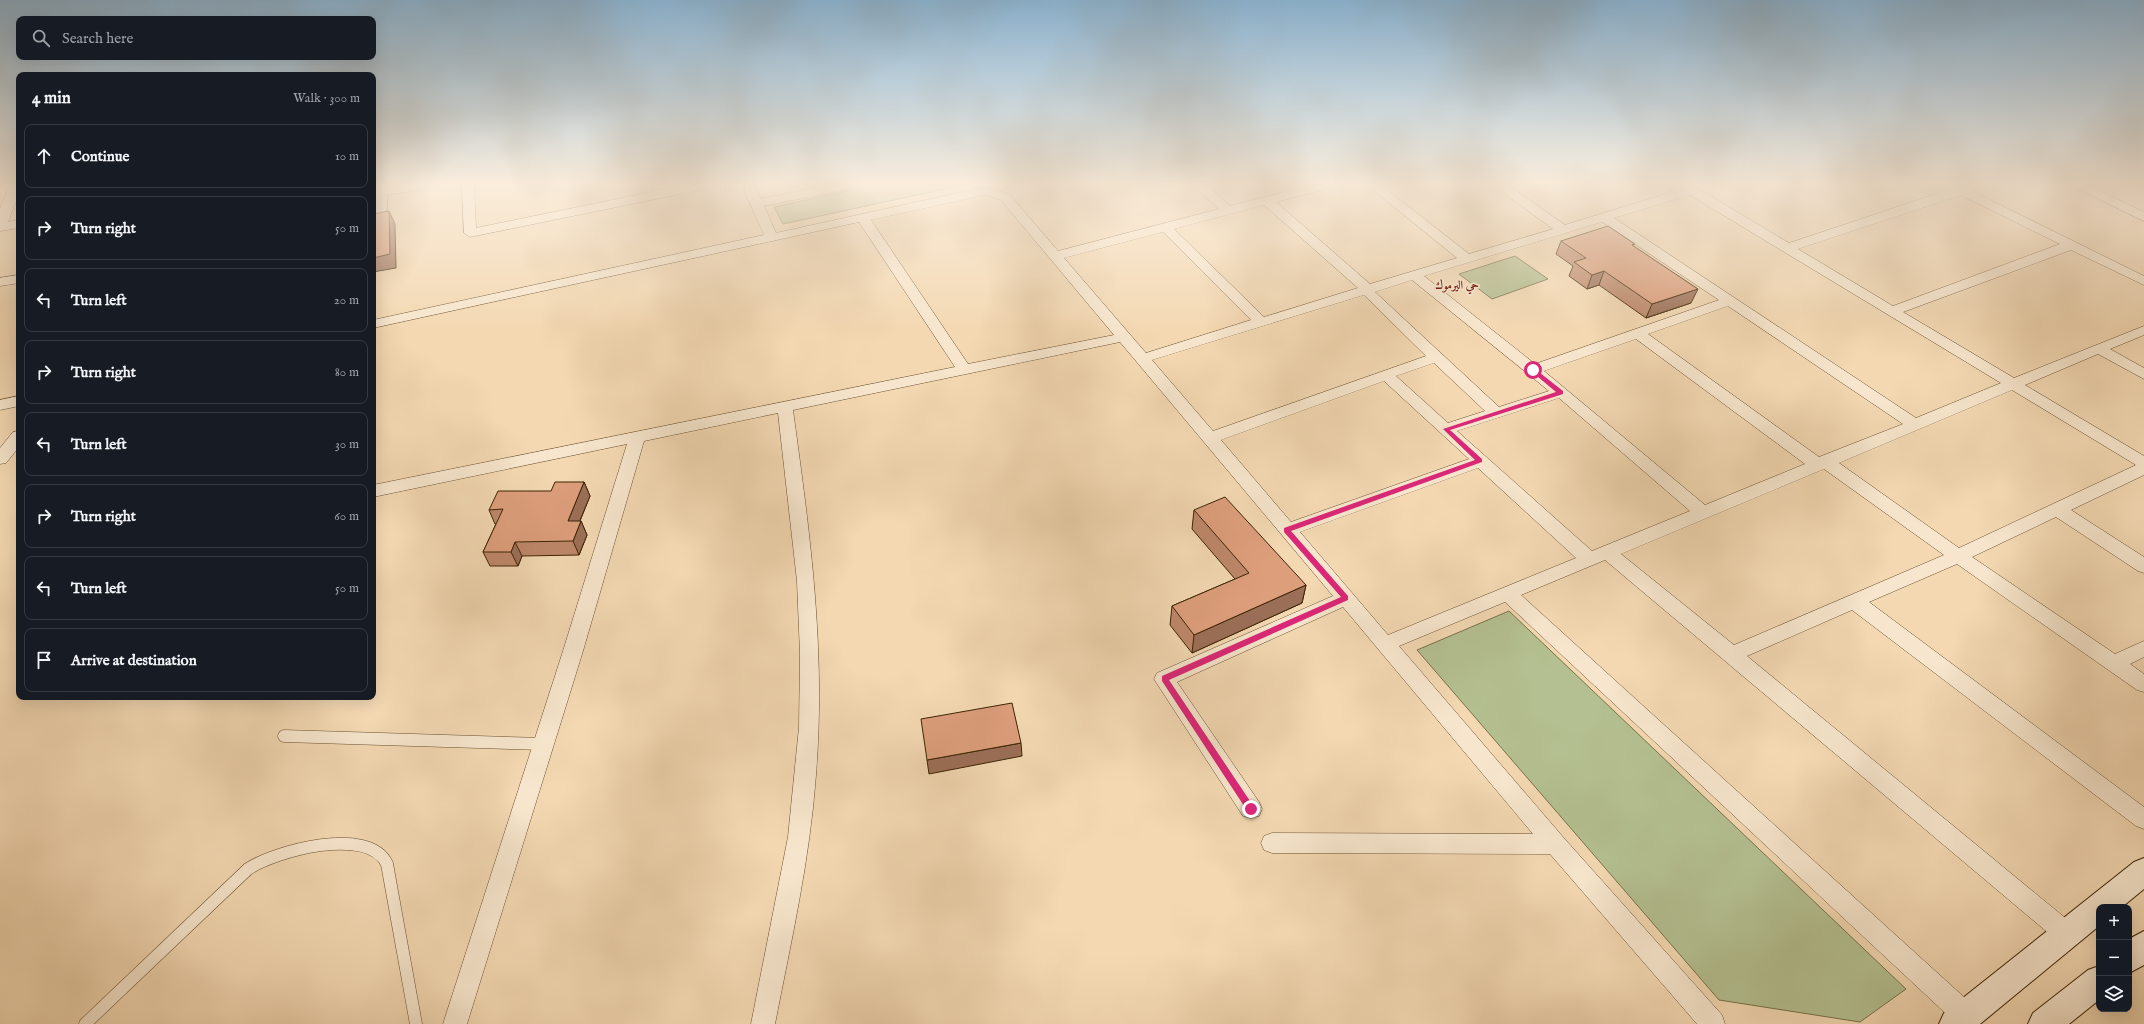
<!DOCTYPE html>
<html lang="en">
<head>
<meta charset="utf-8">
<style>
  :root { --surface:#171b24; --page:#20242c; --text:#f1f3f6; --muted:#9ea1a6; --line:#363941 }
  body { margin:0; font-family:"IM FELL English",Amiri,serif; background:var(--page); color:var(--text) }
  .controls { position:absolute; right:12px; bottom:12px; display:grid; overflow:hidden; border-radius:8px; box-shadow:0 4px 16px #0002 }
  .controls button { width:36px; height:36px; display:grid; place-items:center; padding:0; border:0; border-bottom:1px solid var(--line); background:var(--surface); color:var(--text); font:20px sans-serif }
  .stop { position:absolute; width:12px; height:12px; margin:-9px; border:3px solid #db2777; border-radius:50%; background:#fff }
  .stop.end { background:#db2777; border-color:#fff; box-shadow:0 1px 4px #0008 }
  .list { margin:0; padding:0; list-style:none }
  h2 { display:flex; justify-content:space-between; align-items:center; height:52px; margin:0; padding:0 16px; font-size:17px }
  h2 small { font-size:13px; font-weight:400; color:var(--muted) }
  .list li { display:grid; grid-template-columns:26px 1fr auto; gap:12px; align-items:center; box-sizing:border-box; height:64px; margin:0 8px 8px; padding:0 8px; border:1px solid var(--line); border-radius:8px }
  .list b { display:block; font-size:15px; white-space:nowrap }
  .list em { font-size:13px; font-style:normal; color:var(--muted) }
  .icon { flex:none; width:22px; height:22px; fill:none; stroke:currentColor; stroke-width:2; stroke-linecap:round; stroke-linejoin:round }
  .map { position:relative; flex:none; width:2144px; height:1024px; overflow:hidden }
  .search { position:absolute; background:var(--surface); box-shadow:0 4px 16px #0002; left:16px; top:16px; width:360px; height:44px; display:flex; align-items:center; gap:10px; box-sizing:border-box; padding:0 14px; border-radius:8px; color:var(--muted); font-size:15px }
  .panel { position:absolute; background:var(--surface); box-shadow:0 4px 16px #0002; left:16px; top:72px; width:360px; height:628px; border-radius:8px }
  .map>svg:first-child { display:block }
  .green { fill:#b4c091; stroke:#78724a }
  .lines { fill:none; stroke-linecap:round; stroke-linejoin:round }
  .lane-casing { stroke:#6a5130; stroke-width:13 }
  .street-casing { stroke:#6a5130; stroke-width:1 }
  .secondary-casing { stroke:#3c2404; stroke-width:2 }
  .lane { stroke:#f7e6cd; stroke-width:12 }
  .street { fill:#f7e6cd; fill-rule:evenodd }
  .secondary { fill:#f7e6cd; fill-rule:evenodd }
  .wall { fill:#be886b; stroke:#3c2404 }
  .shaded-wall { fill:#9b6f57; stroke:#3c2404 }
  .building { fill:#dd9e7c; stroke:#3c2404 }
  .route { fill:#db2777 }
  .labels { text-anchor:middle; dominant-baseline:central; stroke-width:3.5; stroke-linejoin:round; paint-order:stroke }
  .neighbourhood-label { font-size:12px; font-weight:bold; fill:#7a1f14; stroke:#f7e6cd }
</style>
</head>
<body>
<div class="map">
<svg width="2144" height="1024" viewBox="0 0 2144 1024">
  <rect width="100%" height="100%" fill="#f3d8b2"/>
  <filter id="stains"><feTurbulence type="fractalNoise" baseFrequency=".005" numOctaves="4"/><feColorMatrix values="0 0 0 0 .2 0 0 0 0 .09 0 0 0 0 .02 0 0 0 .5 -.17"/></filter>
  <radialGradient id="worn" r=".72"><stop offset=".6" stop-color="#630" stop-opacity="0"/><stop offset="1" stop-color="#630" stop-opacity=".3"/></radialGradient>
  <path class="green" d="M875,185h88l-180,39 -9,-17z
    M1515,256l33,23 -56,20 -33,-25z
    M1509,611l397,378 -46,33 -141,-22 -302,-350z"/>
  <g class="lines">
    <g class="lane-casing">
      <path id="lane" d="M284,736l260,8
        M85,1024l163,-155c27,-18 121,-44 139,-5l29,160"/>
    </g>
    <g class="street-casing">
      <path id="street" d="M10,185h9v8l-11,29 11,-2v8l-19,3v-22z
        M374,185h12v3l15,-3h27l-6,4 -35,6v14l-2,3 -12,2z
        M462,185h12l2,43 209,-43h26l-6,4 -235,48 -6,-4z
        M742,185h12l7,14 68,-14h25l-6,4 -84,17 12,27 209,-46 24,7 49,57 161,-42 -26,-24h14l23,21 81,-21h22l-2,3 -55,14 94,82 87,-26 -90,-73h14l88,69 84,-25 -60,-44h15l57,40 116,-36 -4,-4h15l97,58 168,-56 19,-2 -1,5 -3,1 172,85v9l-73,-35 -168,62 111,66 130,-52v9l-34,14 34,19v11l-46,-25 -73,31 119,71v19l-73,35 73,47v16l-6,-2 -82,-54 -84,40 143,97 29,-13v16l-14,7 14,10v18l-7,-2 -180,-126 -88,38 275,205v22l-8,-3 -284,-216 -105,46 328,270 4,8 -4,8 -8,3 -8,-3 -454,-382 -84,35 454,412 3,9 -3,8h-18l-452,-422 -106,44 164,191 159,178 3,9h-28l-147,-170 -278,-1 -8,-3 -3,-7 3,-7 8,-3 261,1 -190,-227 -166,75 82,120 3,7 -3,7 -8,2 -8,-2 -89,-137 3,-6 176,-77 -213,-254 -327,68c17,124 33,239 23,365 -6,84 -25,167 -41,249h-24l37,-187 11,-110 1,-73 -3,-73 -19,-168 -134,28 -61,210 -116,373h-24l120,-373 64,-207 -254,53v-12l582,-118 -96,-145 -486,106v-8l391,-85zM985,195l16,5 113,135 -146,29 -97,-144zM1690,195l311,188 -85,35 -302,-200zM1961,195l99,49 -167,62 -95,-57zM1264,205l94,83 -94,29 -90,-88zM1602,222l117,78 -184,64 -111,-88zM1163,232l88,88 -105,33 -82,-95zM1412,280l137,111 -50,16 -124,-115zM1364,295l62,61 -213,75 -61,-71zM1728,306l175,118 -84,33 -171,-123zM1636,339l169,125 -100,41 -161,-134zM1434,363l51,48 -37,12 -52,-47zM1384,381l85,78 -178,63 -70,-82zM2012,390l124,75 -177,83 -120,-85zM1559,398l131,113 -98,40 -135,-120zM1478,468l98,90 -188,77 -88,-103zM1824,469l120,86 -210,90 -113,-91z
        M2070,185h17l57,27v9z
        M19,275v8l-19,3v-8z
        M19,396v10l-19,4v-10z
        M19,431v16l-13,16 -6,1v-16l13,-16z"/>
    </g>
    <g class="secondary-casing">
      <path id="secondary" d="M2144,858v31l-22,18h-23v19l-119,98h-41l5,-11 190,-151z
        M2144,931v34l-15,8v-34z
        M2099,966v34l-30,24h-41l5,-11 55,-43z"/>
    </g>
    <use href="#lane" class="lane"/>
    <use href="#street" class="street"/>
    <use href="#secondary" class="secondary"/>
  </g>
  <path class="wall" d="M1561,241l73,6 57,56 -45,15 -47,-33 -12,4 -18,-13 4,-10 -17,-12z
    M584,482l6,14 -10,25h1l6,14 -8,20 -57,1 -4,10h-28l-7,-14 13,-28h-1l-6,-14z
    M1194,510l112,75 -4,18 -110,50 -22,-28 2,-19 63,-27 -43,-50z"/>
  <path class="shaded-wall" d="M389,211l6,13 1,44 -23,4v-14z
    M1604,271l-5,14 -12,4 5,-14z
    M1698,289l-7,14 -45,15 6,-14z
    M584,482l6,14 -16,39 -6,-14z
    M581,521l6,14 -8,20 -6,-14z
    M515,542l7,14 -4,10 -7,-14z
    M1306,585l-4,18 -110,50 2,-18z
    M1021,743l1,13 -93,18 -2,-14z"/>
  <path class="building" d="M389,211l1,43 -17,4v-44z
    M1608,226l27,18 -3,1 66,44 -46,15 -48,-33 -12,4 -18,-13 12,-4 -25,-17z
    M555,482h29l-16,39h13l-8,20 -58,1 -4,10h-28l20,-43 -14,1 9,-19h53z
    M1225,497l81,88 -112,50 -22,-29 77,-33 -55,-63z
    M1012,703l9,40 -94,17 -6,-41z"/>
  <linearGradient id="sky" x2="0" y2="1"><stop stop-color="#8bb5d4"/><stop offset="0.56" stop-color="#faeddc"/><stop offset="1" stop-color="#faeddc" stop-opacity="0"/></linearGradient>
  <rect width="2144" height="329" fill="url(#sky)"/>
  <path class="route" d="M1531,369h4l28,22v3l-113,36 32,29v3l-191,69 57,65v4l-179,80 85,127v5h-6l-86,-131v-5l179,-79 -57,-65v-4l191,-68 -32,-31 113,-37 -25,-21z"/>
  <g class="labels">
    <g class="neighbourhood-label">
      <text x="1457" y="285">حي اليرموك</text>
    </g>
  </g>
  <rect width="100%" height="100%" filter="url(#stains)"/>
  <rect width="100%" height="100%" fill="url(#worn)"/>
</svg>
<div class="controls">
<button>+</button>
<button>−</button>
<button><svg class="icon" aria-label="layers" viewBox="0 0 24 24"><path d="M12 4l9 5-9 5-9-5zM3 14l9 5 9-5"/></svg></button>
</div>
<div class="stop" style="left:1533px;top:370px"></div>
<div class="stop end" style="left:1251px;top:809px"></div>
<div class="search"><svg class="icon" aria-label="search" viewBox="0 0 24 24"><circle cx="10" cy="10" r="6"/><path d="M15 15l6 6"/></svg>Search here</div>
<section class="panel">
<h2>4 min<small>Walk · 300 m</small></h2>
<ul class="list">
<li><svg class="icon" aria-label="ahead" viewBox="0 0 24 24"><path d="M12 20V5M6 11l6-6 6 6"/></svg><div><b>Continue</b></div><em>10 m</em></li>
<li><svg class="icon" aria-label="right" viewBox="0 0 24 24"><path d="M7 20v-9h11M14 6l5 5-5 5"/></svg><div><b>Turn right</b></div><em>50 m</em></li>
<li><svg class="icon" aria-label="left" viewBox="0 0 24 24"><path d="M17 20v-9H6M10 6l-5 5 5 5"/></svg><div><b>Turn left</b></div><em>20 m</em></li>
<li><svg class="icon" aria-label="right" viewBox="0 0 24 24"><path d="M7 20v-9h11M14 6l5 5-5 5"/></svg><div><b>Turn right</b></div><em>80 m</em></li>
<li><svg class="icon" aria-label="left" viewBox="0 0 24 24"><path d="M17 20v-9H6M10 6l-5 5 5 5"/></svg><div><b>Turn left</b></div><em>30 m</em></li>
<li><svg class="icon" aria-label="right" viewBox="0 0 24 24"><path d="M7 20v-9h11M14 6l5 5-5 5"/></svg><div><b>Turn right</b></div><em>60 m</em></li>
<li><svg class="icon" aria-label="left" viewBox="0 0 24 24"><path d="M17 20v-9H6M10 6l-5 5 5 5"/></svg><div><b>Turn left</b></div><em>50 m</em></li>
<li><svg class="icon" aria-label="arrive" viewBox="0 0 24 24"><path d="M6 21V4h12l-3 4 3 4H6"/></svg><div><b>Arrive at destination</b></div></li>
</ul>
</section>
</div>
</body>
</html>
